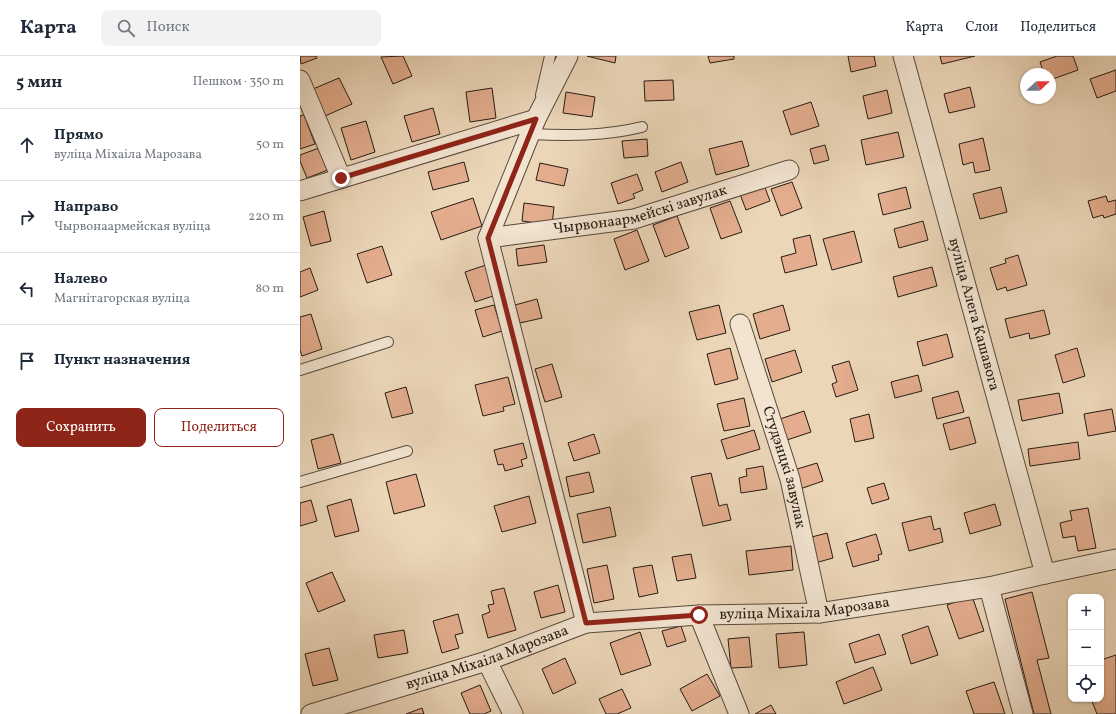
<!DOCTYPE html>
<html lang="ru">
<head>
<meta charset="utf-8">
<style>
  :root { --surface:#fff; --page:#f2f2f3; --text:#1f2937; --muted:#747a83; --line:#e0e1e3; --accent:#8f2418 }
  body { margin:0; font-family:Vollkorn,serif; background:var(--page); color:var(--text) }
  .controls { position:absolute; right:12px; bottom:12px; display:grid; overflow:hidden; border-radius:8px; box-shadow:0 1px 3px #0004 }
  .controls button { width:36px; height:36px; display:grid; place-items:center; padding:0; border:0; border-bottom:1px solid var(--line); background:var(--surface); color:var(--text); font:20px sans-serif }
  .compass { position:absolute; left:720px; top:12px; width:36px; height:36px; border-radius:50%; background:var(--surface); box-shadow:0 1px 3px #0004; rotate:68deg }
  .stop { position:absolute; width:12px; height:12px; margin:-9px; border:3px solid #8f2418; border-radius:50%; background:#fff }
  .stop.end { background:#8f2418; border-color:#fff; box-shadow:0 1px 4px #0008 }
  .list { margin:0; padding:0; list-style:none }
  h2 { display:flex; justify-content:space-between; align-items:center; height:52px; margin:0; padding:0 16px; font-size:17px }
  h2 small { font-size:13px; font-weight:400; color:var(--muted) }
  .list li { display:grid; grid-template-columns:26px 1fr auto; gap:12px; align-items:center; box-sizing:border-box; height:72px; padding:0 16px; border-top:1px solid var(--line) }
  .list b { display:block; font-size:15px; white-space:nowrap }
  .list p { margin:0; font-size:13px; white-space:nowrap; color:var(--muted) }
  .list em { font-size:13px; font-style:normal; color:var(--muted) }
  .actions { display:flex; gap:8px; padding:12px 16px }
  .actions a { flex:1; padding:9px 0; border:1px solid var(--accent); border-radius:8px; text-align:center; font-size:14px; color:var(--accent) }
  .actions .main { background:var(--accent); color:#fff }
  .icon { flex:none; width:22px; height:22px; fill:none; stroke:currentColor; stroke-width:2; stroke-linecap:round; stroke-linejoin:round }
  .map { position:relative; flex:none; width:816px; height:658px; overflow:hidden }
  header { display:flex; align-items:center; gap:24px; box-sizing:border-box; height:56px; padding:0 20px; background:var(--surface); border-bottom:1px solid var(--line) }
  header strong { font-size:19px }
  nav { display:flex; gap:22px; margin-inline-start:auto; font-size:14px }
  .search { width:280px; height:36px; background:var(--page); display:flex; align-items:center; gap:10px; box-sizing:border-box; padding:0 14px; border-radius:8px; color:var(--muted); font-size:15px }
  main { display:flex }
  aside { flex:1; background:var(--surface) }
  .map>svg:first-child { display:block }
  .building { fill:#e3ad8e; stroke:#261b14 }
  .lines { fill:none; stroke-linecap:round; stroke-linejoin:round }
  .service-casing { stroke:#574a3d; stroke-width:12 }
  .minor-casing { stroke:#574a3d; stroke-width:21 }
  .service { stroke:#f2e4d1; stroke-width:10 }
  .minor { stroke:#f2e4d1; stroke-width:19 }
  .route { stroke:#8f2418; stroke-width:5 }
  .labels { text-anchor:middle; dominant-baseline:central; stroke-width:3; stroke-linejoin:round; paint-order:stroke }
  .street-label { font-size:15px; fill:#261b14; stroke:#f2e4d1 }
</style>
</head>
<body>
<header>
<strong>Карта</strong>
<div class="search"><svg class="icon" aria-label="search" viewBox="0 0 24 24"><circle cx="10" cy="10" r="6"/><path d="M15 15l6 6"/></svg>Поиск</div>
<nav><a>Карта</a><a>Слои</a><a>Поделиться</a></nav>
</header>
<main>
<aside>
<h2>5 мин<small>Пешком · 350 m</small></h2>
<ul class="list">
<li><svg class="icon" aria-label="ahead" viewBox="0 0 24 24"><path d="M12 20V5M6 11l6-6 6 6"/></svg><div><b>Прямо</b><p>вуліца Міхаіла Марозава</p></div><em>50 m</em></li>
<li><svg class="icon" aria-label="right" viewBox="0 0 24 24"><path d="M7 20v-9h11M14 6l5 5-5 5"/></svg><div><b>Направо</b><p>Чырвонаармейская вуліца</p></div><em>220 m</em></li>
<li><svg class="icon" aria-label="left" viewBox="0 0 24 24"><path d="M17 20v-9H6M10 6l-5 5 5 5"/></svg><div><b>Налево</b><p>Магнітагорская вуліца</p></div><em>80 m</em></li>
<li><svg class="icon" aria-label="arrive" viewBox="0 0 24 24"><path d="M6 21V4h12l-3 4 3 4H6"/></svg><div><b>Пункт назначения</b></div></li>
</ul>
<div class="actions"><a class="main">Сохранить</a><a>Поделиться</a></div>
</aside>
<div class="map">
<svg width="816" height="658" viewBox="0 0 816 658">
  <rect width="100%" height="100%" fill="#ebd6b8"/>
  <filter id="stains"><feTurbulence type="fractalNoise" baseFrequency=".005" numOctaves="4"/><feColorMatrix values="0 0 0 0 .2 0 0 0 0 .09 0 0 0 0 .02 0 0 0 .5 -.17"/></filter>
  <radialGradient id="worn" r=".72"><stop offset=".6" stop-color="#630" stop-opacity="0"/><stop offset="1" stop-color="#630" stop-opacity=".3"/></radialGradient>
  <path class="building" d="M0,0h16l1,2 -16,6z
    M103,0l9,20 -19,8 -12,-27z
    M287,0h29l-1,7z
    M408,0h26v3l-24,4z
    M548,0h26l2,10 -25,6z
    M640,0h35l-33,8z
    M757,0h16l5,14 -28,10v-6h-6l-4,-12z
    M816,14v21l-19,7 -7,-19z
    M39,22l13,26 -27,12 -12,-27z
    M373,24l1,20 -29,1 -1,-20z
    M670,31l5,20 -26,6 -5,-19z
    M192,32l4,30 -26,4 -4,-30z
    M587,34l5,23 -24,6 -5,-23z
    M266,36l29,5 -3,20 -29,-4z
    M511,46l8,24 -28,9 -8,-24z
    M133,52l7,26 -28,8 -8,-26z
    M4,59l11,29 -15,5v-33z
    M66,65l9,31 -24,8 -10,-32z
    M598,76l6,25 -38,8 -5,-25z
    M683,82l7,32 -15,3 -2,-11 -10,3 -4,-21z
    M347,83l1,17 -24,2 -2,-17z
    M442,85l7,25 -33,9 -7,-26z
    M525,89l4,15 -15,4 -4,-15z
    M19,92l9,22 -21,8 -7,-17v-6z
    M164,106l5,19 -36,9 -5,-18z
    M381,106l7,20 -26,10 -7,-20z
    M240,107l28,6 -4,17 -28,-6z
    M337,118l6,16 -10,4 2,4 -17,6 -7,-21z
    M492,126l10,26 -21,8 -10,-27z
    M464,129l6,16 -24,9 -6,-16z
    M606,131l5,21 -28,7 -5,-21z
    M701,131l6,25 -27,7 -7,-25z
    M806,140l2,6 8,-2v14l-12,4 -1,-3 -10,3 -5,-17z
    M173,142l9,28 -41,14 -10,-28z
    M430,145l12,31 -21,7 -11,-31z
    M224,147l30,4 -2,18 -30,-4z
    M24,155l7,30 -20,5 -8,-29z
    M377,160l12,32 -24,9 -12,-32z
    M623,165l5,19 -29,8 -5,-19z
    M337,174l12,31 -24,9 -11,-31z
    M554,175l8,31 -30,8 -9,-31z
    M510,179l7,30 -32,8 -4,-16 15,-4 -3,-14z
    M244,189l3,17 -29,4 -2,-17z
    M82,190l10,29 -25,8 -10,-29z
    M718,199l9,30 -20,6 -1,-4 -9,3 -7,-22 16,-5 -1,-4z
    M186,209l10,30 -21,7 -10,-30z
    M632,211l5,19 -39,11 -5,-20z
    M10,212l8,22 -18,7v-25z
    M237,243l5,19 -22,5 -5,-18z
    M194,249l8,26 -19,6 -8,-27z
    M419,249l7,28 -29,7 -8,-28z
    M483,249l7,25 -30,9 -7,-25z
    M744,254l6,24 -20,5 -1,-6 -19,5 -5,-19z
    M11,258l11,35 -20,7 -2,-6v-33z
    M647,278l6,23 -30,9 -6,-24z
    M430,292l8,31 -23,6 -8,-31z
    M777,292l8,28 -22,7 -8,-28z
    M495,294l7,22 -30,10 -7,-23z
    M549,305l9,29 -22,7 -4,-13 5,-2 -5,-16z
    M252,308l10,33 -17,5 -10,-33z
    M618,319l4,16 -27,7 -4,-16z
    M208,321l7,27 -12,3 1,4 -21,5 -8,-31z
    M106,331l7,26 -21,5 -7,-25z
    M658,335l6,21 -27,7 -5,-21z
    M759,337l4,20 -41,8 -4,-21z
    M444,342l6,28 -26,5 -7,-27z
    M812,353l4,22 -28,5 -4,-22z
    M504,355l7,21 -24,8 -7,-21z
    M569,358l5,24 -19,4 -5,-23z
    M669,361l7,26 -26,7 -7,-26z
    M454,374l6,19 -33,10 -6,-19z
    M33,378l8,29 -23,6 -7,-29z
    M294,378l6,19 -26,8 -6,-18z
    M778,386l2,17 -50,7 -2,-17z
    M223,387l4,15 -6,2 2,6 -18,5 -2,-7 -5,1 -4,-15z
    M517,407l6,18 -23,8 -6,-19z
    M463,410l4,23 -26,4 -2,-15 8,-2 -1,-7z
    M289,416l5,20 -24,5 -4,-20z
    M411,417l8,33 8,-2 4,16 -28,6 -12,-49z
    M116,418l9,32 -31,8 -8,-32z
    M584,427l5,16 -17,5 -5,-16z
    M229,440l7,27 -34,9 -8,-26z
    M51,443l8,32 -24,6 -8,-31z
    M11,444l6,21 -17,5v-23z
    M695,448l6,21 -31,9 -6,-21z
    M310,451l6,29 -33,7 -6,-29z
    M788,452l8,40 -18,3 -3,-15 -12,2 -3,-15 12,-3 -2,-9z
    M631,460l3,14 6,-2 3,14 -34,9 -7,-28z
    M527,477l6,25 -18,5 -7,-25z
    M576,478l6,20 -4,1 1,5 -26,7 -7,-24z
    M491,490l2,24 -44,5 -3,-24z
    M391,498l5,24 -19,3 -5,-24z
    M307,509l7,34 -20,4 -7,-34z
    M352,509l6,28 -19,4 -6,-29z
    M32,516l13,29 -27,11 -12,-29z
    M258,529l7,27 -24,6 -7,-26z
    M204,532l12,42 -28,8 -6,-23 8,-3 -2,-7 6,-1 -3,-13z
    M732,536l17,66 -12,2 14,54h-17l-29,-115z
    M672,540l12,35 -25,8 -12,-34z
    M158,558l5,19 -8,2 4,13 -17,5 -9,-32z
    M381,570l5,15 -19,6 -5,-16z
    M628,570l10,29 -27,9 -9,-29z
    M104,574l4,23 -30,5 -4,-23z
    M340,576l11,33 -30,10 -11,-32z
    M504,576l3,33 -28,3 -3,-34z
    M579,578l7,20 -31,9 -6,-19z
    M449,581l3,30 -21,1 -3,-29z
    M29,592l9,32 -25,6 -8,-32z
    M816,599v59h-19l-6,-15h10v-39z
    M265,602l11,25 -23,11 -11,-25z
    M573,611l9,23 -38,14 -8,-22z
    M407,618l13,22 -28,15 -12,-22z
    M694,626l11,32h-31l-8,-23z
    M180,629l11,26 -7,3h-14l-9,-21z
    M322,633l9,19 -14,6h-11l-7,-15z
    M471,649l5,9h-21z
    M122,652l2,6h-18z"/>
  <g class="lines">
    <g class="service-casing">
      <path id="service" d="M241,39l9,-39
        M231,78c37,2 74,2 111,-7
        M0,314l88,-28
        M0,426l107,-31"/>
    </g>
    <g class="minor-casing">
      <g id="minor">
        <path d="M268,0l-32,63 -48,119 98,385"/>
        <path id="s1" d="M603,0l142,518"/>
        <path d="M0,24l41,98"/>
        <path d="M0,135l236,-72"/>
        <path id="s2" d="M188,182l146,-19 155,-49"/>
        <path id="s3" d="M440,268l50,155 29,134"/>
        <path d="M689,531l34,127"/>
        <path d="M399,559l40,99"/>
        <path d="M187,605l26,53"/>
        <path id="s4" d="M11,658l176,-53 99,-38 113,-8 120,-2 170,-26 56,-13 71,-15"/>
      </g>
    </g>
    <use href="#service" class="service"/>
    <use href="#minor" class="minor"/>
  </g>
  <g class="lines">
    <path class="route" d="M41,122l195,-59 -48,119 98,385 113,-8"/>
  </g>
  <g class="labels">
    <g class="street-label">
      <text stroke="none"><textPath href="#s2" startOffset="155">Чырвонаармейскі завулак</textPath></text>
      <text stroke="none"><textPath href="#s1" startOffset="268">вуліца Алега Кашавога</textPath></text>
      <text stroke="none"><textPath href="#s3" startOffset="150">Студэнцкі завулак</textPath></text>
      <text stroke="none"><textPath href="#s4" startOffset="509">вуліца Міхаіла Марозава</textPath></text>
      <text stroke="none"><textPath href="#s4" startOffset="185">вуліца Міхаіла Марозава</textPath></text>
    </g>
  </g>
  <rect width="100%" height="100%" filter="url(#stains)"/>
  <rect width="100%" height="100%" fill="url(#worn)"/>
</svg>
<div class="controls">
<button>+</button>
<button>−</button>
<button><svg class="icon" aria-label="locate" viewBox="0 0 24 24"><circle cx="12" cy="12" r="6"/><path d="M12 2v4M12 18v4M2 12h4M18 12h4"/></svg></button>
</div>
<svg class="compass" viewBox="-18 -18 36 36"><path d="M0-13l5 13h-10z" fill="#e53935"/><path d="M0 13l5-13h-10z" fill="#747a83"/></svg>
<div class="stop" style="left:399px;top:559px"></div>
<div class="stop end" style="left:41px;top:122px"></div>
</div>
</main>
</body>
</html>
